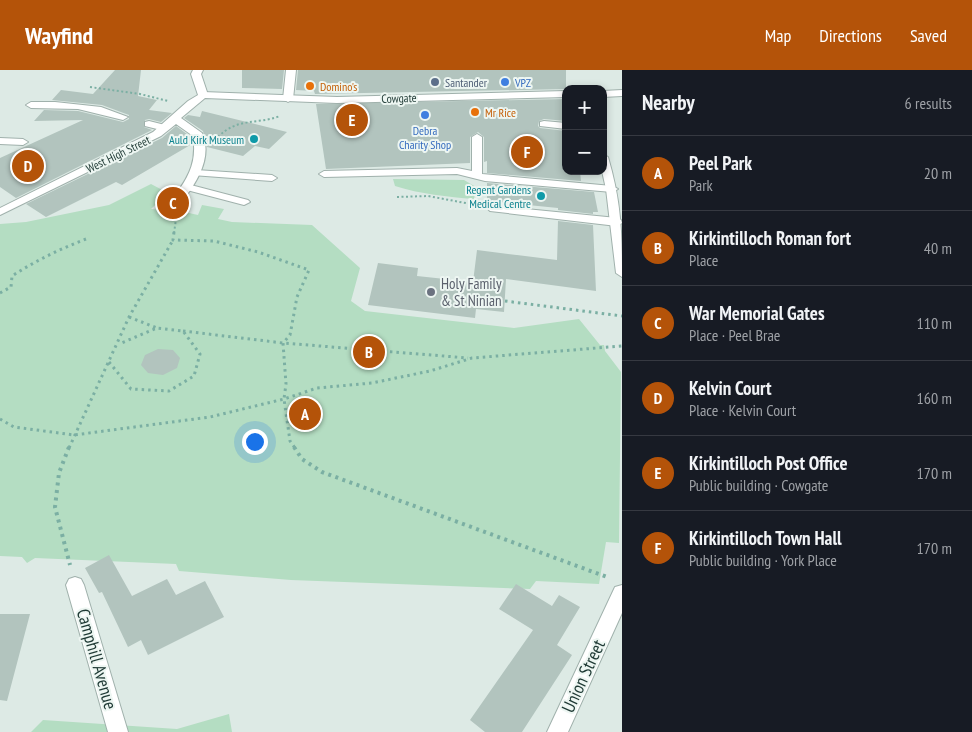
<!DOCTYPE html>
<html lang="en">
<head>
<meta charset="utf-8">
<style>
  :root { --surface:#171b24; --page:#20242c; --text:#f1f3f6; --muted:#9ea1a6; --line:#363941; --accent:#b45309 }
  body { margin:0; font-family:"PT Sans Narrow",sans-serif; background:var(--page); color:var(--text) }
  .controls { position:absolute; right:15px; top:15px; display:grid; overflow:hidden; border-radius:10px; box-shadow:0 2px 8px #0003 }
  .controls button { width:45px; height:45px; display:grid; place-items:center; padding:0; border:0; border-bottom:1px solid var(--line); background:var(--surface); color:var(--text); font:25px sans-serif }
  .you { position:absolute; left:254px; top:371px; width:18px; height:18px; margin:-12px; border:4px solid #fff; border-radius:50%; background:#1a73e8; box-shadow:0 0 0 8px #1a73e833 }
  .badge { display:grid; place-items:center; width:32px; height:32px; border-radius:50%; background:var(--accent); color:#fff; font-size:16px; font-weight:700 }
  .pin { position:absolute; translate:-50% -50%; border:2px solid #fff; box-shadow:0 1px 5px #0006 }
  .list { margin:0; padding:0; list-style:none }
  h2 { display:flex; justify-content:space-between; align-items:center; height:65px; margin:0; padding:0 20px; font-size:21px }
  h2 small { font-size:16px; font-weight:400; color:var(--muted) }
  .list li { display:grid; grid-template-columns:32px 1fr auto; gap:15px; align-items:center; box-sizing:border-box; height:75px; padding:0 20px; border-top:1px solid var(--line) }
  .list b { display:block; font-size:19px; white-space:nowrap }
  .list p { margin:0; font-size:16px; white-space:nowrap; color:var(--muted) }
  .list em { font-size:16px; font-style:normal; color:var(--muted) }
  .map { position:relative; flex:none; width:622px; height:662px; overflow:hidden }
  header { display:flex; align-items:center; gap:30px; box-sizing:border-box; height:70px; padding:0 25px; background:var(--accent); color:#fff }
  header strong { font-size:24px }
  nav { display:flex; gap:28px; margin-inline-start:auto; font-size:18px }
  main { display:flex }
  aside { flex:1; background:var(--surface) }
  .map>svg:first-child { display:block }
  .green { fill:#b4ddc2 }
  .building { fill:#b2c4be }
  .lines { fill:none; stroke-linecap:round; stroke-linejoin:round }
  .lane-casing { stroke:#a0b1ac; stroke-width:2 }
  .street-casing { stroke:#a0b1ac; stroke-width:2 }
  .path-far2 { stroke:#7bafa3; stroke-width:2; stroke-dasharray:2 2.5; stroke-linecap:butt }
  .path-far1 { stroke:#7bafa3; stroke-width:3; stroke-dasharray:2.5 4; stroke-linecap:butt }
  .path { stroke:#7bafa3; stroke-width:4; stroke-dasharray:3 4.5; stroke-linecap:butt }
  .lane { fill:#fff; fill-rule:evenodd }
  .street { fill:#fff; fill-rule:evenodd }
  .service-dot { fill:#5c6f8a; stroke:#edf6f2; stroke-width:2 }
  .shop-dot { fill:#3f7fe0; stroke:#edf6f2; stroke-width:2 }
  .food-dot { fill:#e8710a; stroke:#edf6f2; stroke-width:2 }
  .culture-dot { fill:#0f9aa8; stroke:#edf6f2; stroke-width:2 }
  .worship-dot { fill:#6b7280; stroke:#edf6f2; stroke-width:2 }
  .labels { text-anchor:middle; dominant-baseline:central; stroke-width:4; stroke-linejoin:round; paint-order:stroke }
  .far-service-label { font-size:12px; fill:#4e5e75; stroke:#edf6f2; text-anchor:start }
  .far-shop-label { font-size:12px; fill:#366cbe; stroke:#edf6f2; text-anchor:start }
  .far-food-label { font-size:12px; fill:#c56008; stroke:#edf6f2; text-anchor:start }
  .far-street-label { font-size:12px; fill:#1e3934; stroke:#edf6f2 }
  .far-culture-label { font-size:12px; fill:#0d838f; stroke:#edf6f2; text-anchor:end }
  .worship-label { font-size:15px; fill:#5b616d; stroke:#edf6f2; text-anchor:start }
  .near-street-label { font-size:18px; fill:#1e3934; stroke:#edf6f2 }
</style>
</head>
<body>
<header>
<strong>Wayfind</strong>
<nav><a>Map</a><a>Directions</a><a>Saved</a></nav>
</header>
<main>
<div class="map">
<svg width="622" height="662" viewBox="0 0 622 662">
  <rect width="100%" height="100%" fill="#ddeae5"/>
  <path class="green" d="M393,109l71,1 12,7 -2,12c-26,-2 -54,-5 -79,-13z
    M151,114l17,9 -17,16 29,2 18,4 4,-10 22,4 -6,10 14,3 80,3 48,43 -9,33 14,10 149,17 65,-9 21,26h4l1,6 16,21 -2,171 -13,-1 -7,42 -63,-3 -6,8 -239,-9 -112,-9 -3,-7 -141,-6 -8,5 -5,-6 -22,-1v-332l26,-2 83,-17z
    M229,644l3,18h-201l12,-12 134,9z"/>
  <path class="building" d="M115,0h26l-3,26 19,4 -8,10 23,3 -11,9 -12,-3 -4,1 -1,7 8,3 -136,68 -16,-11v-29l83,-38 -49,1 10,-11 34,1 45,11 6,-3v-4l-27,-10 -50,-5 9,-10 32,4z
    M242,0h42l-2,19 -40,-1z
    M298,0h268v19l-251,5 -1,-3 -18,-1z
    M566,29v22l-22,-2 -5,2 -1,5 2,2 26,3v40h14l1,10 -94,-8v-12l-3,1v-25l-6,-5 -8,5v26l-144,6 -10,-65z
    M202,41l85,21 -18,17 -14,-3 -12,10 -36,-9 -4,-16 -19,-13 4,-3 12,2z
    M176,56l15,11 1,7 -70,41 -6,-3 -70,35 -20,-13 136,-66z
    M487,113l107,9 4,20h-5v2l-35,-4v-2l-71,-7z
    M558,151l35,4 3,66 -90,-12 -2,33 -28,-3 -1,9 -107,-13 10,-42 40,5 -1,8 56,6 4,-32 80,10z
    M158,279l15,1 7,8 -3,10 -14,7 -15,-2 -7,-8 4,-10z
    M109,485l23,41 35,-17 9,16 29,-14 19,36 -76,38 -7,-15 -13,7 -26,-55 -3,1 -14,-25z
    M516,514l36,22 7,-11 21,12 -23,38 15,10 -50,77h-37l-15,-12 63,-90 -34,-21z
    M0,544h30l-23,87 -7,-1z"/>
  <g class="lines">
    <g class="lane-casing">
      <path id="lane" d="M193,0h10l-2,4 7,21 -2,2 -3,1 -5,-3 -7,-21z
        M286,0h10l-3,29 -5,3 -5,-3z
        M55,32l46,5 27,10 -5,3 -45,-11 -47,-1 -5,-3 5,-3z
        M149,51l20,5 1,2 -5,3 -20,-5v-4z
        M477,64l5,3v37l130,12 6,3 -6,3 -127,-11 -28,-7 -133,3 -5,-3 5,-3 133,-3 15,3v-34z
        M196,100l76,5 5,3 -5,3 -80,-6 -1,-2z
        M187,114l61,16 2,2 -6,3 -61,-16 -2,-2 2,-2z
        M494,136l123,12 4,2 1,3 -5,3 -127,-15 -2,-2 2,-2z"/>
    </g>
    <g class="street-casing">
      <path id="street" d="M622,20v6l-19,1v-6z
        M566,21v6l-229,6 -132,-5 -24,20 21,15c10,22 -3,46 -16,63h-8l-2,-2c14,-19 21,-34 17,-58l-17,-12 -15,12 -161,79v-7l153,-76 35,-31 15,-9 134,5z
        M544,51l22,2v6l-26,-3v-4z
        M0,68l23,1 5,3 -5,3 -23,-1z
        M603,84l5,3c13,44 14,74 14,120l-6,-4 -10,-84 -4,-18h1z
        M75,507l6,2 3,6 44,147h-20l-42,-147 3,-6z
        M622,515v28l-54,119h-21l68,-145z"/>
    </g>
    <path class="path-far2" d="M90,17l50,7 28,7
      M218,67c20,-20 38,-12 62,-21
      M397,127l31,-1 48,9
      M174,163l2,-14 5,-10"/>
    <path class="path-far1" d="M174,162l-1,8 41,1 44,11 51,18 -12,27 -7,38 -7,8 3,41 -2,15 6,42 5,7
      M0,223l11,-6 1,-11c23,-15 48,-27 74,-37
      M505,231l117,15
      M129,247l28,11
      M183,261l100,12 185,15
      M109,292l22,27 38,2 25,-15 6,-22 -17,-23 -26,-3 -38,16
      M0,349l14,8 60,8 136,-18 74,-18 33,-11 55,-5 58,-12 42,-13 150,-12
      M69,378l60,-131 44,-77"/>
    <path class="path" d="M69,377l-10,26 -4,34 15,58
      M294,377l8,12 20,13 285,105"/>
    <use href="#lane" class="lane"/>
    <use href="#street" class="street"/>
  </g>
  <circle class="service-dot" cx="435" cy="12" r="5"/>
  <g class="shop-dot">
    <circle cx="505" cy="12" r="5"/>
    <circle cx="425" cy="45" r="5"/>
  </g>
  <g class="food-dot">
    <circle cx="310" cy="16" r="5"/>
    <circle cx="475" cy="42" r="5"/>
  </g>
  <g class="culture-dot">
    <circle cx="254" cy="69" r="5"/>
    <circle cx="541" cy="126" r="5"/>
  </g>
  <circle class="worship-dot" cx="431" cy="222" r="5"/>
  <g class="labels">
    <g class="far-service-label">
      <text x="445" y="12">Santander</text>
    </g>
    <g class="far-shop-label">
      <text x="515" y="12">VPZ</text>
      <text x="425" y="60" text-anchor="middle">Debra<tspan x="425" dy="14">Charity Shop</tspan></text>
    </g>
    <g class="far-food-label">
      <text x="320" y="16">Domino's</text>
      <text x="485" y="42">Mr Rice</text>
    </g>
    <g class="far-street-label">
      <text transform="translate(399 28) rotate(-2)">Cowgate</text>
      <text transform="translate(118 84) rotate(-26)">West High Street</text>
    </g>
    <g class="far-culture-label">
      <text x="244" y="69">Auld Kirk Museum</text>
      <text x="531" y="119">Regent Gardens<tspan x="531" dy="14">Medical Centre</tspan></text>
    </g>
    <g class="worship-label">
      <text x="441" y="213">Holy Family<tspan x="441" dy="17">&amp; St Ninian</tspan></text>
    </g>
    <g class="near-street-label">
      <text transform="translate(97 589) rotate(74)">Camphill Avenue</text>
      <text transform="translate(583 606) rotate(-65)">Union Street</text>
    </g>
  </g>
</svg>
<div class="controls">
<button>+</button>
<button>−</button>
</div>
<div class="you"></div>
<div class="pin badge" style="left:305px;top:344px">A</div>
<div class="pin badge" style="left:369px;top:282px">B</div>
<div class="pin badge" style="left:173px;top:133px">C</div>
<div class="pin badge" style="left:28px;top:96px">D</div>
<div class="pin badge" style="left:352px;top:50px">E</div>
<div class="pin badge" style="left:527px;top:82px">F</div>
</div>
<aside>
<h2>Nearby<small>6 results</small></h2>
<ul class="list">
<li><span class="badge">A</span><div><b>Peel Park</b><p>Park</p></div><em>20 m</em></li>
<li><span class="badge">B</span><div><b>Kirkintilloch Roman fort</b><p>Place</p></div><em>40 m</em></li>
<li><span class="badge">C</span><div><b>War Memorial Gates</b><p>Place · Peel Brae</p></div><em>110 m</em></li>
<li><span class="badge">D</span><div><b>Kelvin Court</b><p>Place · Kelvin Court</p></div><em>160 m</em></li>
<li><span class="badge">E</span><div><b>Kirkintilloch Post Office</b><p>Public building · Cowgate</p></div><em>170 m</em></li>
<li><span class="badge">F</span><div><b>Kirkintilloch Town Hall</b><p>Public building · York Place</p></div><em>170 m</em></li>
</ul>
</aside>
</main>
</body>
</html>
